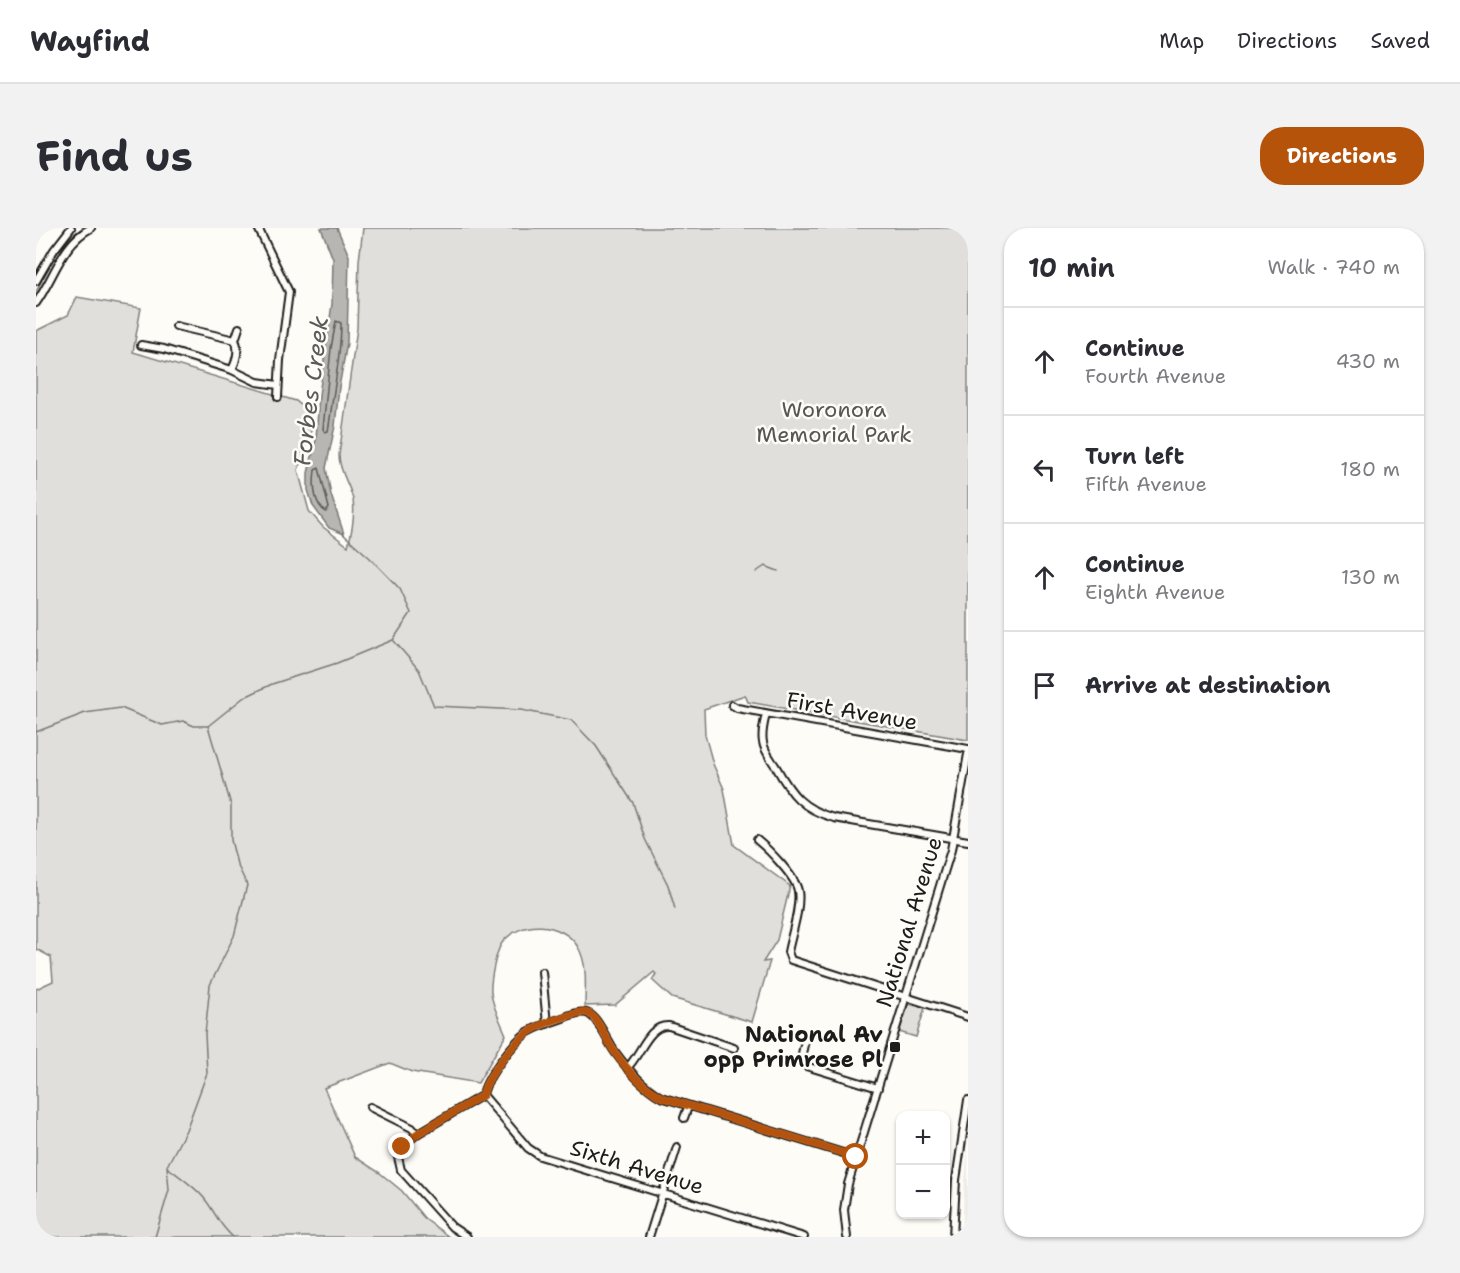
<!DOCTYPE html>
<html lang="en">
<head>
<meta charset="utf-8">
<style>
  :root { --surface:#fff; --page:#f2f2f3; --text:#2b2b33; --muted:#7c7c81; --line:#e1e1e2; --accent:#b45309 }
  body { margin:0; font-family:"Shantell Sans",sans-serif; background:var(--page); color:var(--text) }
  .controls { position:absolute; right:18px; bottom:18px; display:grid; overflow:hidden; border-radius:12px; box-shadow:0 2px 4px #0004 }
  .controls button { width:54px; height:54px; display:grid; place-items:center; padding:0; border:0; border-bottom:2px solid var(--line); background:var(--surface); color:var(--text); font:30px sans-serif }
  .stop { position:absolute; width:18px; height:18px; margin:-14px; border:4px solid #b45309; border-radius:50%; background:#fff }
  .stop.end { background:#b45309; border-color:#fff; box-shadow:0 2px 6px #0008 }
  .list { margin:0; padding:0; list-style:none }
  h2 { display:flex; justify-content:space-between; align-items:center; height:78px; margin:0; padding:0 24px; font-size:26px }
  h2 small { font-size:20px; font-weight:400; color:var(--muted) }
  .list li { display:grid; grid-template-columns:39px 1fr auto; gap:18px; align-items:center; box-sizing:border-box; height:108px; padding:0 24px; border-top:2px solid var(--line) }
  .list b { display:block; font-size:22px; white-space:nowrap }
  .list p { margin:0; font-size:20px; white-space:nowrap; color:var(--muted) }
  .list em { font-size:20px; font-style:normal; color:var(--muted) }
  .icon { flex:none; width:33px; height:33px; fill:none; stroke:currentColor; stroke-width:2; stroke-linecap:round; stroke-linejoin:round }
  .map { position:relative; flex:none; width:932px; height:1009px; overflow:hidden; border-radius:24px }
  header { display:flex; align-items:center; gap:36px; box-sizing:border-box; height:84px; padding:0 30px; background:var(--surface); border-bottom:2px solid var(--line) }
  header strong { font-size:28px }
  nav { display:flex; gap:33px; margin-inline-start:auto; font-size:21px }
  .intro { display:flex; align-items:center; justify-content:space-between; box-sizing:border-box; height:144px; padding:0 36px }
  h1 { margin:0; font-size:42px }
  .button { padding:15px 27px; border-radius:24px; background:var(--accent); color:#fff; font-size:21px; font-weight:700 }
  main { display:flex; gap:36px; padding:0 36px }
  aside { flex:1; background:var(--surface); border-radius:24px; box-shadow:0 2px 4px #0004 }
  .map>svg:first-child { display:block }
  .built { fill:#eeede9 }
  .green { fill:#e0dfdb; stroke:#7e7e7c; stroke-width:1.5 }
  .water { fill:#b7b6b2; stroke:#797876; stroke-width:1.5 }
  .lines { fill:none; stroke-linecap:round; stroke-linejoin:round }
  .shore { stroke:#5a5a58; stroke-width:1.5 }
  .stream { stroke:#797876; stroke-width:1.5 }
  .minor-casing { stroke:#1c1c1c; stroke-width:10 }
  .minor { stroke:#fdfcf7; stroke-width:6 }
  .route { stroke:#b45309; stroke-width:8 }
  .poi-dot { fill:#1c1c1c; stroke:#fdfcf7; stroke-width:2 }
  .labels { text-anchor:middle; dominant-baseline:central; stroke-width:5; stroke-linejoin:round; paint-order:stroke }
  .park-label { font-size:22px; fill:#575655; stroke:#fdfcf7 }
  .street-label { font-size:22px; fill:#1c1c1c; stroke:#fdfcf7 }
  .poi-label { font-size:22px; font-weight:bold; fill:#1c1c1c; stroke:#fdfcf7; text-anchor:end }
  .water-label { font-size:24px; font-style:italic; fill:#5a5a58; stroke:#fdfcf7 }
</style>
</head>
<body>
<header>
<strong>Wayfind</strong>
<nav><a>Map</a><a>Directions</a><a>Saved</a></nav>
</header>
<div class="intro"><h1>Find us</h1><a class="button">Directions</a></div>
<main>
<div class="map">
<svg width="932" height="1009" viewBox="0 0 932 1009">
  <rect width="100%" height="100%" fill="#fdfcf7"/>
  <filter id="ink" filterUnits="userSpaceOnUse"><feTurbulence type="fractalNoise" baseFrequency=".0167" numOctaves="2"/><feDisplacementMap in="SourceGraphic" scale="12" xChannelSelector="R" yChannelSelector="G"/><feConvolveMatrix kernelMatrix="1 2 1 2 8 2 1 2 1" color-interpolation-filters="sRGB"/></filter>
  <g filter="url(#ink)">
    <path class="built" d="M932,920v89h-6l2,-46z"/>
    <path class="green" d="M327,0h605v512l-220,-38 -3,-7 -41,14 1,26 8,29 11,25 10,56 56,41 -13,54 -14,22 7,-1 -18,61 -80,-24 -20,-18 4,-6 -2,-2 -39,33 -30,1c0,-20 3,-41 -7,-59 -16,-26 -58,-28 -76,-4 -6,8 -12,38 -11,49 1,14 10,30 15,43l-28,48 -66,-11 -22,-9 -66,25 31,69 25,16 22,18 23,28 24,18h-413v-248l17,-8 -2,-24 -15,-8v-618l32,-16 9,-18 64,11 -8,44 163,49 15,13v17l-13,39 11,41 14,16 25,19c4,-14 7,-31 5,-46 -3,-16 -14,-28 -14,-45l18,-127 2,-67z
      M873,776l16,4 -9,29 -17,-5z"/>
    <path class="water" d="M285,0h16l12,28 -2,87 -8,44 -4,39 -9,42 5,27 13,39 -15,-6 -16,-22 -5,-16v-17l8,-33 3,-45 13,-91 1,-45z"/>
    <g class="lines">
      <path class="shore" d="M300,93l5,2c0,34 -8,69 -12,103l-1,5 -3,1 -2,-3 8,-81z
        M283,240l10,40 -3,4c-13,-9 -13,-27 -11,-42z"/>
      <path class="stream" d="M0,64c12,-23 23,-51 47,-64
        M720,344l9,-6 13,5
        M358,413l25,29 15,36 87,4 50,10 25,26 37,57 12,36 23,46 7,24
        M0,504l49,-19 36,-5 41,17 21,-4 11,5h14l35,-28 29,-14 65,-21 56,-23 18,-27 -11,-24 -30,-31 -27,-24
        M131,939c13,10 27,19 37,31 12,15 14,26 29,39
        M119,1009l14,-47 -2,-24 19,-36 21,-57 -2,-39 5,-49 24,-49 13,-51 -10,-21 -6,-24v-35l-23,-79"/>
      <g class="minor-casing">
        <path id="minor" d="M222,0l31,64 -9,68 -2,37
          M0,53l18,-31 17,-22
          M0,75c18,-25 26,-60 55,-75
          M140,98l59,14c5,9 1,22 -3,30l25,12 21,3
          M199,112l4,-12
          M105,117l23,4 68,21
          M696,477l5,3 231,41
          M730,486c-2,9 -5,19 -3,28 1,9 8,17 13,25 15,27 26,42 58,51l134,23
          M721,612c11,9 39,37 41,51 3,16 -7,45 -10,61l3,8 177,57
          M506,744l5,52
          M770,808l-5,22 5,8 72,22
          M591,840c14,-13 21,-44 42,-42l65,22
          M447,867c3,-18 30,-52 45,-63 11,-6 23,-10 35,-14 7,-3 19,-8 26,-4 10,5 19,29 26,38 13,18 27,34 46,45l195,60
          M447,867l45,53 12,8 264,81
          M334,879l42,21 5,6
          M648,890l4,-11
          M431,1009l-15,-10 -51,-57 -3,-13 3,-10 16,-13 66,-39
          M613,1009l28,-90
          M811,1009l-3,-27 4,-26 103,-334 17,-96
          M917,1009l3,-57 12,-80"/>
      </g>
      <use href="#minor" class="minor"/>
    </g>
  </g>
  <g class="lines" filter="url(#ink)">
    <path class="route" d="M366,919l15,-13 66,-39c3,-18 31,-53 46,-63 15,-10 36,-16 53,-20 4,1 6,0 9,3 9,6 16,27 23,36 12,18 28,35 47,46l195,60"/>
  </g>
  <rect class="poi-dot" x="853" y="813" width="12" height="12" rx="3"/>
  <g class="labels">
    <g class="park-label">
      <text x="798" y="181">Woronora<tspan x="798" dy="25">Memorial Park</tspan></text>
    </g>
    <g class="street-label">
      <text transform="translate(816 483) rotate(10)">First Avenue</text>
      <text transform="translate(873 694) rotate(-73)">National Avenue</text>
      <text transform="translate(601 939) rotate(17)">Sixth Avenue</text>
    </g>
    <g class="poi-label">
      <text x="847" y="806">National Av<tspan x="847" dy="25">opp Primrose Pl</tspan></text>
    </g>
    <g class="water-label">
      <text transform="translate(275 163) rotate(-83)">Forbes Creek</text>
    </g>
  </g>
</svg>
<div class="controls">
<button>+</button>
<button>−</button>
</div>
<div class="stop" style="left:820px;top:929px"></div>
<div class="stop end" style="left:366px;top:919px"></div>
</div>
<aside>
<h2>10 min<small>Walk · 740 m</small></h2>
<ul class="list">
<li><svg class="icon" aria-label="ahead" viewBox="0 0 24 24"><path d="M12 20V5M6 11l6-6 6 6"/></svg><div><b>Continue</b><p>Fourth Avenue</p></div><em>430 m</em></li>
<li><svg class="icon" aria-label="left" viewBox="0 0 24 24"><path d="M17 20v-9H6M10 6l-5 5 5 5"/></svg><div><b>Turn left</b><p>Fifth Avenue</p></div><em>180 m</em></li>
<li><svg class="icon" aria-label="ahead" viewBox="0 0 24 24"><path d="M12 20V5M6 11l6-6 6 6"/></svg><div><b>Continue</b><p>Eighth Avenue</p></div><em>130 m</em></li>
<li><svg class="icon" aria-label="arrive" viewBox="0 0 24 24"><path d="M6 21V4h12l-3 4 3 4H6"/></svg><div><b>Arrive at destination</b></div></li>
</ul>
</aside>
</main>
</body>
</html>
